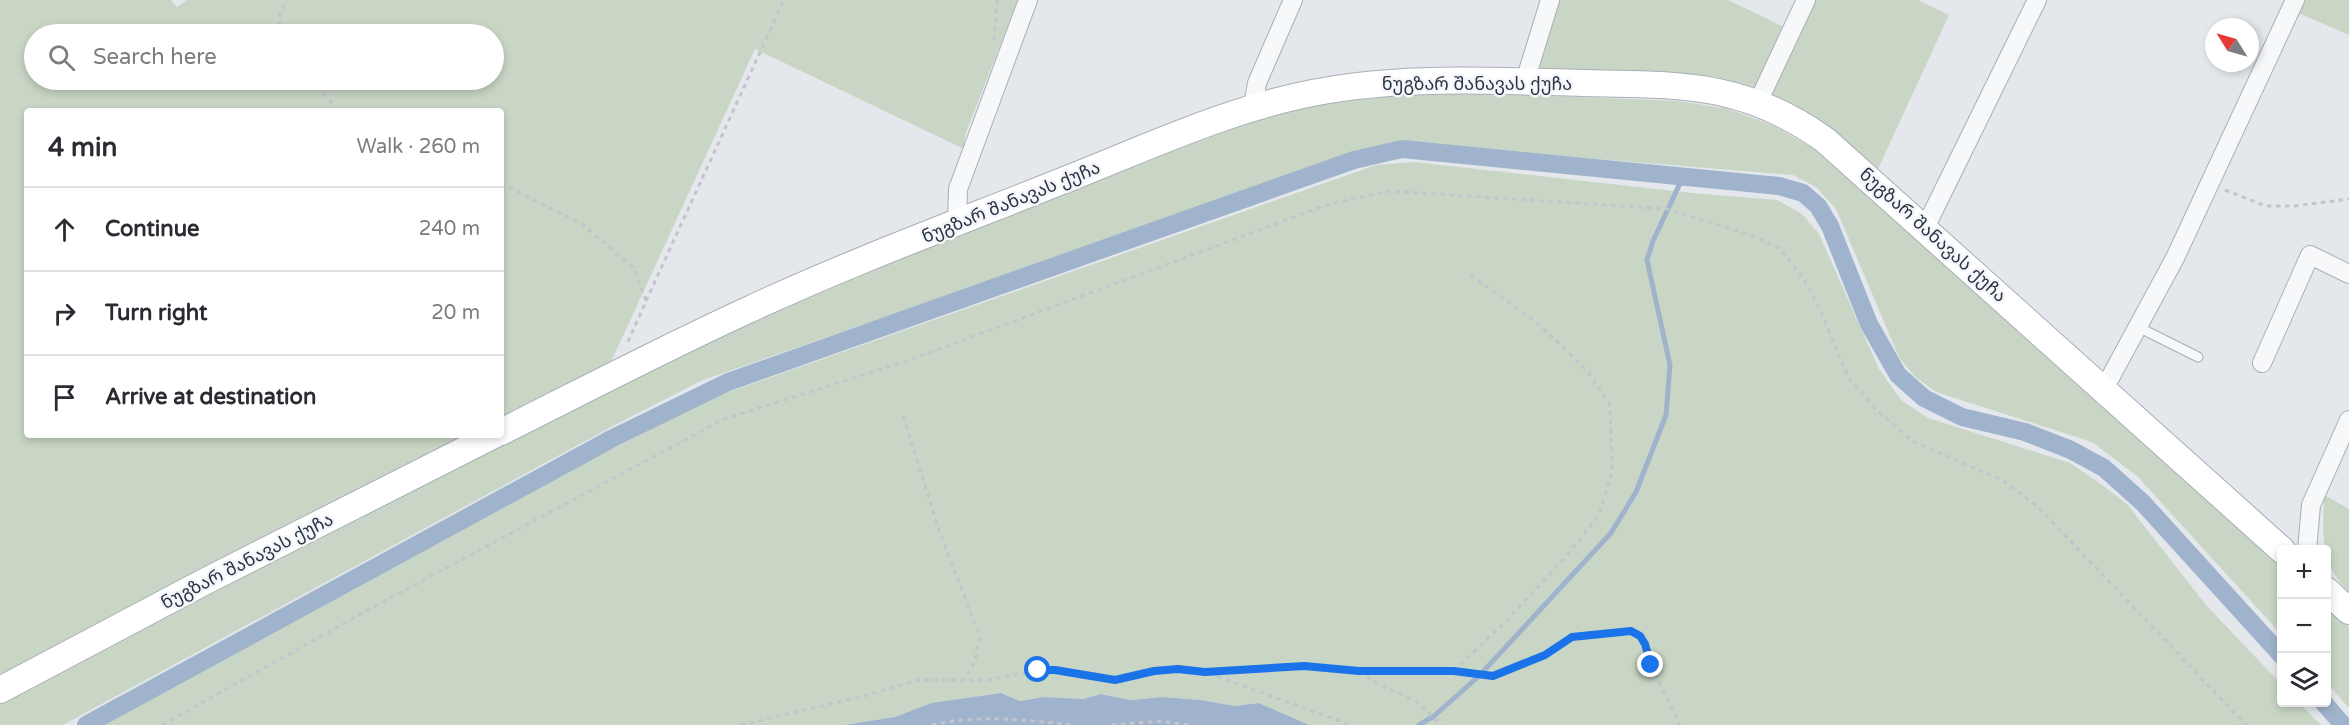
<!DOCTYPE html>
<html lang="en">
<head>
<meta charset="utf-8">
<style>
  :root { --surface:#fff; --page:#f7f7f7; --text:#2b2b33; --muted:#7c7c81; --line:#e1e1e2 }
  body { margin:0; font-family:"Varela Round","Noto Sans Georgian",sans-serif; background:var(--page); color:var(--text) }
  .controls { position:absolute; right:18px; bottom:18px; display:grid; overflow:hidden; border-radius:6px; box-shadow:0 3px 9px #0003 }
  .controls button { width:54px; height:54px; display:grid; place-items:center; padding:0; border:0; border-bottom:2px solid var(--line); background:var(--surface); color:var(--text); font:30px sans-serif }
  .compass { position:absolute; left:2205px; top:18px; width:54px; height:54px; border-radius:50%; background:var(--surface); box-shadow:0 3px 9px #0003; rotate:307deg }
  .stop { position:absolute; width:18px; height:18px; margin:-14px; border:4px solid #1a73e8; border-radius:50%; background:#fff }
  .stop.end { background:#1a73e8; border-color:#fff; box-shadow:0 2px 6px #0008 }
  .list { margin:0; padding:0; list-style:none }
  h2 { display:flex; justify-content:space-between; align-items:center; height:78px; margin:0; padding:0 24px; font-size:26px }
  h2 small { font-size:20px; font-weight:400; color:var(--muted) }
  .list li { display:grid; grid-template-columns:39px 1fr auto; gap:18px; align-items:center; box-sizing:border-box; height:84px; padding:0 24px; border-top:2px solid var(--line) }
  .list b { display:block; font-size:22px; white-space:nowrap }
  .list em { font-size:20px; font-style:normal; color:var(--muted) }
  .icon { flex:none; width:33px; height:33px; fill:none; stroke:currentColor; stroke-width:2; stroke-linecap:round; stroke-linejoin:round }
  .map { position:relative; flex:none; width:2349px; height:725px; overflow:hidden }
  .search { position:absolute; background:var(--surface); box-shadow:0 3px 9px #0003; left:24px; top:24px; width:480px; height:66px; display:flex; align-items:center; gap:15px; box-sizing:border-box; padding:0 21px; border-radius:33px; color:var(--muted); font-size:22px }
  .panel { position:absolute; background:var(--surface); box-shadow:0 3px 9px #0003; left:24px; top:108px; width:480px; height:330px; border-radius:6px }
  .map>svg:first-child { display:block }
  .green { fill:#c9d6c5; fill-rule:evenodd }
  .water { fill:#9fb4cc }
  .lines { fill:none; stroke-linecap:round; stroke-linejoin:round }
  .stream { stroke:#9fb4cc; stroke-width:5 }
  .canal { stroke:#9fb4cc; stroke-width:18 }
  .lane-casing { stroke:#a9aeb7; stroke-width:11 }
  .street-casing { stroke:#a9aeb7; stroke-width:20 }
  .secondary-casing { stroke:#a9aeb7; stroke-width:28 }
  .path { stroke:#c2c5cb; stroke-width:3; stroke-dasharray:4.5 4.5; stroke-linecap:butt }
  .lane { stroke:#f7f8fa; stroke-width:9 }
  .street { stroke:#f7f8fa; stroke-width:18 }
  .secondary { stroke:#fff; stroke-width:26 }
  .route { stroke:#1a73e8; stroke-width:8 }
  .labels { text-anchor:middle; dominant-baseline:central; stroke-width:5; stroke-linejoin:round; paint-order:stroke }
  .street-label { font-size:18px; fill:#2b3445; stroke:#f4f6f9 }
</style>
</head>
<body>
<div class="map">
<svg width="2349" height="725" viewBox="0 0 2349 725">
  <rect width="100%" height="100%" fill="#e4e7ec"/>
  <path class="green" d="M0,0h171l6,7 10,-7h831l-53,135 -1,14 -209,-100 -144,313 -8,9 -102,52v-312h-474v324h450l-477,244zM34,34h460v46h-460z
    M1558,0h170l56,27 -29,60 -42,-11 -178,-3z
    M1812,0h106l31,15 -71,154 -53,-45 -58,-29z
    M2286,0h63v35l-53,-23z
    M1396,90l283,11 50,8 45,17 37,21 96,80 374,338v69l-144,-158 -45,-34 -156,-50 -22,-16 -15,-19 -63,-148 -20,-22 -23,-12 -402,-33 -688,238 -92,47 -548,298h-63v-23l146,-79 585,-297 481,-192 70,-23z
    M1414,162l278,31 85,7 25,14 17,20 60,135 22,31 27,18 142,45 28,19 29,22 79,101 75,79 1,18 17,1 22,22h-1012l-50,-22 -24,3 -34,-6 -39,-3 -31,3 -29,-6 -19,5 -39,-2 -24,4 -19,-8 -70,10 -36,14 -51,8h-749l397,-215 222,-113 662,-232z
    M2324,495l25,14v83c-30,-29 -26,-57 -25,-97z
    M2326,606l23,21v81l-22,-25z"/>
  <path class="water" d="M1001,693l19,8 24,-4 39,2 18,-5 30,6 31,-3 39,3 34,6 24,-3 50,22h-465l51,-8 36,-14z"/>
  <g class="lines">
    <path class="stream" d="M1419,725l15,-9 45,-40 132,-143 25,-41 30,-77 4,-50 -23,-105 6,-19 30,-64"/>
    <path class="canal" d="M2323,702l20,23
      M86,725l527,-287 115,-56 626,-222 48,-11 377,37 24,7 15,13 12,20 39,98 29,51 26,23 38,19 63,15 46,18 33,18 39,35 139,153"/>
    <g class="lane-casing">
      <path id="lane" d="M2138,327l60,30"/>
    </g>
    <g class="street-casing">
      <path id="street" d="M1525,81l25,-81
        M1758,102l48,-102
        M1253,106l4,-23 36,-83
        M957,223l1,-34 70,-189
        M1925,228l112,-228
        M2262,363l48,-108 39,19
        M2104,389l71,-131 120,-258
        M2307,550l4,-45 38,-85"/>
    </g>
    <g class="secondary-casing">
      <path id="secondary" d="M501,432c82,-41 164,-84 247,-122 103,-48 209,-87 314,-129 87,-34 174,-76 267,-91 84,-14 169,-9 254,-7 96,2 159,-2 242,57l457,410
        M2326,590l23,21
        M0,690l204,-108 290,-147"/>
    </g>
    <path class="path" d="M283,34l-5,-15 8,-19
      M994,40l3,-40
      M311,80l28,31
      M501,183l82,42 51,43 12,33 -19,43
      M2225,190l41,16h28l55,-7
      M646,301l138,-301
      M903,416l36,114 41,107 -6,27 -11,16
      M1359,671h95l39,5 52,-21 27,-18 59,-6 9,5 5,8 6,21 29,60
      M1454,671l50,-48 61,-65 34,-43 13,-43 -2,-67 -22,-33 -48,-47 -74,-53
      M1207,672l97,-6 55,5 17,12 40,18 26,24
      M162,725l215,-120 347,-186 183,-58 425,-158 58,-12 277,18 81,25 30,13 24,29 18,34 29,69 28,31 35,31 92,40 34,26 208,218
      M741,725l119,-28 58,-17h70l50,-10h17l60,10 39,-9 24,-2 27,3 146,53
      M932,725c50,-11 91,-5 142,0
      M1112,725l48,-4 28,4"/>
    <use href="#lane" class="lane"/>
    <use href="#street" class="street"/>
    <use href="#secondary" class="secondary"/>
  </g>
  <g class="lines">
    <path class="route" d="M1038,670h17l60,10 39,-9 24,-2 27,3 99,-6 55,5h95l39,5 52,-21 27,-18 59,-6 9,5 5,8 6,21"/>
  </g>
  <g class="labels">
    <g class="street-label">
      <text x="1477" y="84">ნუგზარ შანავას ქუჩა</text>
      <text transform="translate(1011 202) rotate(-22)">ნუგზარ შანავას ქუჩა</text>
      <text transform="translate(1933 235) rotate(42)">ნუგზარ შანავას ქუჩა</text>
      <text transform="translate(247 561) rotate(-27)">ნუგზარ შანავას ქუჩა</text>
    </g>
  </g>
</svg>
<div class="controls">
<button>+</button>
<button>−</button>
<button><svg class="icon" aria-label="layers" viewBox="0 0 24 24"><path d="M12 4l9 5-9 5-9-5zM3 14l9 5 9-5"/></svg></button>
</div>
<svg class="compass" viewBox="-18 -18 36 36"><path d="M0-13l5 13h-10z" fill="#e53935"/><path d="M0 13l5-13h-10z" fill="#7c7c81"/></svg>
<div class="stop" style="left:1038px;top:670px"></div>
<div class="stop end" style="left:1651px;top:665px"></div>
<div class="search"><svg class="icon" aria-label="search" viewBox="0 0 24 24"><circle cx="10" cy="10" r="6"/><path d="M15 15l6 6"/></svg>Search here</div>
<section class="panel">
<h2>4 min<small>Walk · 260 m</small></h2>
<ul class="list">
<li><svg class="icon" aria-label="ahead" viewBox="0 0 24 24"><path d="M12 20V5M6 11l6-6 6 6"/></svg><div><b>Continue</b></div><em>240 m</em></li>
<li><svg class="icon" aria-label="right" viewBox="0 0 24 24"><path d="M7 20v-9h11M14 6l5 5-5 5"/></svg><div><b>Turn right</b></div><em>20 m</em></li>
<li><svg class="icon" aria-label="arrive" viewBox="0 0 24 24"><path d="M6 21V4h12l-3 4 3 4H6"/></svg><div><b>Arrive at destination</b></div></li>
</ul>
</section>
</div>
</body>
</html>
